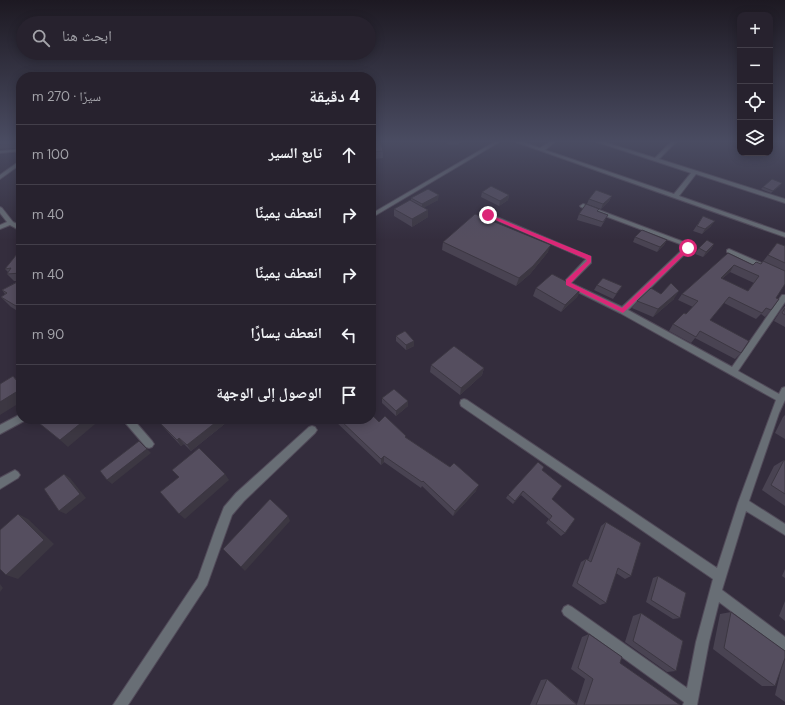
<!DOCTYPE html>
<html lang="ar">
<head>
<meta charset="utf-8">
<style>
  :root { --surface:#27222e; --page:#332f3a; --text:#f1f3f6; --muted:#a4a4aa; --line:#433f4a }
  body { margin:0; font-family:"DM Sans","Noto Naskh Arabic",sans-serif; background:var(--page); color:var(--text); direction:rtl }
  .controls { position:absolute; right:12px; top:12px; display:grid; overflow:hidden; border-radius:8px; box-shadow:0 2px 10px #0003 }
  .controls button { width:36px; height:36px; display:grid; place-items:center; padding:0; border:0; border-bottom:1px solid var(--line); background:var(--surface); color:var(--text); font:20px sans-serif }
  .stop { position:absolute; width:12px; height:12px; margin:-9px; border:3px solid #db2777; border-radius:50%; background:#fff }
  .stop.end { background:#db2777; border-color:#fff; box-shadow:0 1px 4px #0008 }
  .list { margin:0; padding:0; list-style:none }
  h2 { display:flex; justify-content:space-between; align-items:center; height:52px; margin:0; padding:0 16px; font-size:17px }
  h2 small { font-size:13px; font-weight:400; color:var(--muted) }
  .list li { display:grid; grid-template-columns:26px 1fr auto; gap:12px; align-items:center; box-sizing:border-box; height:60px; padding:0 16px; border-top:1px solid var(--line) }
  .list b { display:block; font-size:15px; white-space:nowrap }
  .list em { font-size:13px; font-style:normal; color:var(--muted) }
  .icon { flex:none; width:22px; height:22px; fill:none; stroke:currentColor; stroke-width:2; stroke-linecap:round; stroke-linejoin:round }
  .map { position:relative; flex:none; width:785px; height:705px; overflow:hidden; direction:ltr }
  .search { position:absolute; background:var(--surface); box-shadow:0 2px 10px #0003; left:16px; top:16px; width:360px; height:44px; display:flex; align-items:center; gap:10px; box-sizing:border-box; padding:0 14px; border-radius:22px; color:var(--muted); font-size:15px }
  .panel { position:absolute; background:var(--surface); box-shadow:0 2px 10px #0003; left:16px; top:72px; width:360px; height:352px; border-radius:16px; direction:rtl }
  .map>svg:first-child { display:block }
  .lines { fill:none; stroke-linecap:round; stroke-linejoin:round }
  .street-casing { stroke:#514a59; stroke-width:2 }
  .street { fill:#686e75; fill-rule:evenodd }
  .wall { fill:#494352; fill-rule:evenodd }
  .shaded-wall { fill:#3c3742 }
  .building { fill:#554e5f; stroke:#3c3742; fill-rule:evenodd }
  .route { fill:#db2777 }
</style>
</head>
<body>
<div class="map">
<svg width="785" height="705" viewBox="0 0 785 705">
  <rect width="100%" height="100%" fill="#342d3d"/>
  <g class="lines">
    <g class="street-casing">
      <path id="street" d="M496,141h5l-130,77v-4z
        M513,141h7l20,7 11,-7h5l-11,9 129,44 17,-21 -97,-32h7l54,17 17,-17h5l-18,18 126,40v4l-89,-29 -17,22 106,37v4z
        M21,149v2l-21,2v-2z
        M21,160v4l-21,15v-4z
        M583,204l101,38 6,5v2l-62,61 104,57 50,-72h3v7l-47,69 41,23 3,-6 3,-1v13l-6,13 -30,88 36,23v11l-39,-24 -24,79 63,47v14l-4,-2 -62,-47 -10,40 -12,63h-14l1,-3 -120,-87 -2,-4 2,-4 4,-2 4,2 115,81 9,-46 17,-63 -252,-173 -1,-3 1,-3 3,-1 3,1 250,168 21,-65 38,-103 -156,-87 -54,-27 -1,-2 1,-4 20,-21 -101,-44 3,-2 2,1 101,43v6l-20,20 51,24 62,-59 -4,-4 -99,-37 -1,-1z
        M0,207l2,1 11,14 8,4v5l-11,-6 -10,4v-4l7,-3 -7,-9z
        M729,249l37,16 1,2 -1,2h-4l-35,-17v-2z
        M21,414v5h4l-1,2 -24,13v-9z
        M122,419h11l19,22 2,3 -2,3 -3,1 -3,-1z
        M312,426l3,1 2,3 -2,3 -71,68 -12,14 -25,70 -79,120h-15l85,-127 17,-48 9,-23 12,-14 73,-66z
        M15,470l3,2 2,3 -2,3 -18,11v-11z"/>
    </g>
    <use href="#street" class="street"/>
  </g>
  <path class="wall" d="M0,141h21v2l-5,5 -16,1z
    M371,141l12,10v7l-10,1 -1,-3h-1z
    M441,141h20v2h-2v2h-11l-1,-3h-5z
    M780,186l-9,7 -10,-4 2,-2z
    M482,192l27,3 -1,5 -9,6 -18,-9z
    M612,196l-3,5 -8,8 -14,-5 2,-5z
    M411,198l27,2 -14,7 4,10 -16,10 -18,-11v-7l17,-9z
    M599,209l-1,2 10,4 -7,12 -24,-7 2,-6z
    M703,216l8,10 -9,8 -9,-3z
    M635,237l32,3 -3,5 -7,7 -24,-10z
    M443,242l105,10 -18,22 -14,12 -74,-36z
    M777,243l8,3v38l-9,14 -5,12 -6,7 -4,-3 -5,5 -32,-16 -14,17 31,33 -6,6 -40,-21 -4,5 -22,-12 4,-7 13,-10 7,-7 -15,-7 4,-6 46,-41 25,12 8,-1zM730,272l24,11 -6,8 -26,-12z
    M714,244l-3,5 -8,8 -8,-3 4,-6z
    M21,249v64l-10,-6 -10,-10 4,-3 -3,-4 16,-9h-4l-7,-7 1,-2 -3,-3z
    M597,285l25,1 -9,13 -19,-9z
    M536,288l45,1 -4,8 -16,15 -28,-16z
    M661,294l13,5 -21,18 -21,-9 5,-7z
    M785,306v21l-11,-6 7,-11z
    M396,336l18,10 -8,4 -10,-9z
    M431,365l53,3 -2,7 -22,20 -30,-23z
    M382,398l26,3v5l-12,10 -14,-13z
    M785,415v24l-10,-6 8,-16z
    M156,419l71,3 -36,29 -7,-7 -3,2z
    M333,419h38l8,3 27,16 70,53 -23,25 -31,-30 -1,2 -37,-26 -3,3z
    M784,460l1,1v45l-23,-16 12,-24z
    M542,470l10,30 13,33 -4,3 -15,-13 3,-4 -28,-24 -8,9 -7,-6 2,-3z
    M606,522l25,54 -6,3 -9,-6 -10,30 -6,2 -28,-19 9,-24 5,-3 2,1 13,-34z
    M785,569v9l-3,-2z
    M658,576l22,42 -7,1 -27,-17 7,-24z
    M785,601v20l-6,-5z
    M731,612l54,39v51l-10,-7 8,-33 -8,24h-13l-49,-37 7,-35z
    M641,613l35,58 -9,1 -42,-30 8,-26z
    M589,634l31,29 60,42h-150l11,-25 6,-1 30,25 8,-25 -14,-10 11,-32z"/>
  <path class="shaded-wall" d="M12,141h9v2l-5,5z
    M782,183l-2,3 -9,7 2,-2z
    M439,195l-1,5 -16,9v-5z
    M509,195l-1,5 -9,6 1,-5z
    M612,196l-3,5 -8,8 2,-5z
    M428,210v7l-16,10v-8z
    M715,221l-4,5 -9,8 3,-5z
    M667,240l-3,5 -7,7 3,-5z
    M714,244l-3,5 -8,8 3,-5z
    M551,245l-3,7 -18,22 -14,12 3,-8z
    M734,265l-4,7 -14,12 5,-6z
    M581,289l-4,8 -16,15 4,-7z
    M679,291l-5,8 -21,18 5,-8z
    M414,341v5l-8,4v-5z
    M484,368l-2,7 -22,20 1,-7z
    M13,376l8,7v3z
    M21,389v13l-21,13v-13z
    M408,401v5l-12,10v-5z
    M86,419h15l-33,28 -8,-7z
    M220,419h5l2,3 -36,29 -4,-6z
    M179,438l5,6 -3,2 -4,-6z
    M147,449l4,4 -39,31 -5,-4z
    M384,456v6l-3,3v-6z
    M64,474l6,4 16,20 -20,16 -7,-3z
    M225,474l4,6 -44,39 -6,-5z
    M479,485l-3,6 -23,25 2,-5z
    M523,491l-2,4 -8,9 2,-3z
    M18,514l10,5 26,25 -36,35 -12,-4z
    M288,516l2,5 -45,50 -4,-4z
    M0,584l3,4 -3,4z"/>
  <path class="building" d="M371,141h9l3,10 -11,1v-3h-1z
    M772,179l10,4 -9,8 -10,-4z
    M491,186l18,9 -9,6 -18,-9z
    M428,189l11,6 -17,9 -11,-6z
    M596,190l16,6 -9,8 -14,-5z
    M410,200l18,10 -16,9 -18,-10z
    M586,204l13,5 -2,2 11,4 -5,7 -24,-8z
    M475,214l76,31 -18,21 -14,12 -76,-36z
    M703,216l12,5 -10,8 -8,-3z
    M642,230l25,10 -7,7 -25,-10z
    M707,240l7,4 -8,8 -7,-4z
    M777,243l8,3v17l-17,-8z
    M21,249v24l-14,1 4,-6 -6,1z
    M728,253l25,12 3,-3 5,2 2,-3 22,10v13l-9,14 3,1 -8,11 -5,-2 -4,5 -33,-16 -19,23 39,21 -8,12 -41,-22 -4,6 -23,-13 11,-11 2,1 12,-13 -16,-7zM734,265l25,11 -11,15 -27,-13z
    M552,274l29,15 -16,16 -29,-17z
    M603,278l19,8 -6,8 -19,-9z
    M21,280v29l-20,-12 6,-4 -5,-3z
    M671,283l8,8 -21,18 -21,-8 14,-13 10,6z
    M785,308v7l-3,-2z
    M405,331l9,10 -8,4 -10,-9z
    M454,346l30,22 -23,20 -30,-23z
    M13,376l8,10v3l-21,13v-18z
    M394,389l14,12 -12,10 -14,-13z
    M371,414l8,8 6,-6 21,20 -1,1 45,30 4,-4 25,22 -24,26 -32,-30 -1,1 -38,-26 -3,3 -42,-40h32z
    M44,419h42l-26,21 -21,-17z
    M156,419h64l-33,26 -8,-7 -2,2z
    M139,441l8,8 -40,31 -7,-9z
    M199,448l26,26 -46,40 -19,-22 19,-15 -7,-7z
    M784,460l1,1v33l-14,-9z
    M538,462l6,5 -2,3 20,16 -10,13 23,20 -10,14 -16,-13 3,-4 -29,-25 -8,10 -7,-6z
    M64,474l16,20 -21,17 -15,-22z
    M270,499l18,17 -47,51 -18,-18z
    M18,514l26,26 -38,35 -6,-6v-39z
    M606,522l35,21 -10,33 -13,-8 -12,35 -29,-20 9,-24 5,3z
    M658,576l28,17 -6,25 -29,-18z
    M731,612l54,39v7l-10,28 -51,-38z
    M641,613l42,28 -7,30 -43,-30z
    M589,634l33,23 -2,6 60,42h-96l9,-26 -15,-11z
    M547,679l30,26h-41z"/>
  <linearGradient id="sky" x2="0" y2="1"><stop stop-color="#1d1922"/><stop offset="0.59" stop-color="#4a4c62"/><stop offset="1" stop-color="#4a4c62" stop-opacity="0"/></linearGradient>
  <rect width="785" height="240" fill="url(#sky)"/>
  <path class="route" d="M488,214l103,42v6l-20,21 51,25 64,-61 5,1 -68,65 -57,-28v-5l21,-19 -1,-2 -100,-43z"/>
</svg>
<div class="controls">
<button>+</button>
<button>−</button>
<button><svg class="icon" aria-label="locate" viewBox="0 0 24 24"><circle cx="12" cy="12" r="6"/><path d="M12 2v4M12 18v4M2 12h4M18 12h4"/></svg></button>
<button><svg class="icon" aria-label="layers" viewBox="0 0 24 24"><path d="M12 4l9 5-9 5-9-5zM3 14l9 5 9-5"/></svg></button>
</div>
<div class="stop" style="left:688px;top:248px"></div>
<div class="stop end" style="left:488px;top:215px"></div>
<div class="search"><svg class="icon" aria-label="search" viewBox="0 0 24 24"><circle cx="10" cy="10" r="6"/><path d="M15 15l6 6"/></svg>ابحث هنا</div>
<section class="panel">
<h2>4 دقيقة<small>سيرًا · 270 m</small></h2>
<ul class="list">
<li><svg class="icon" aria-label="ahead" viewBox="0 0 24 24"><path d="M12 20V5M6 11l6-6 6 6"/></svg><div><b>تابع السير</b></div><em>100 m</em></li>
<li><svg class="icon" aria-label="right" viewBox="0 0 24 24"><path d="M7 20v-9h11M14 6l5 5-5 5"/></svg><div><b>انعطف يمينًا</b></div><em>40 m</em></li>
<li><svg class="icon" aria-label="right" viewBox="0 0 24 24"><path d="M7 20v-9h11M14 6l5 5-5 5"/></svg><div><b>انعطف يمينًا</b></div><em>40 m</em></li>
<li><svg class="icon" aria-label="left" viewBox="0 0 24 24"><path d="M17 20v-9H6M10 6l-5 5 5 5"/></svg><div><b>انعطف يسارًا</b></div><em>90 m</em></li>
<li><svg class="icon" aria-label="arrive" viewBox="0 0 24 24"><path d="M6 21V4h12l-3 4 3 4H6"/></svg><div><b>الوصول إلى الوجهة</b></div></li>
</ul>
</section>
</div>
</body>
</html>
